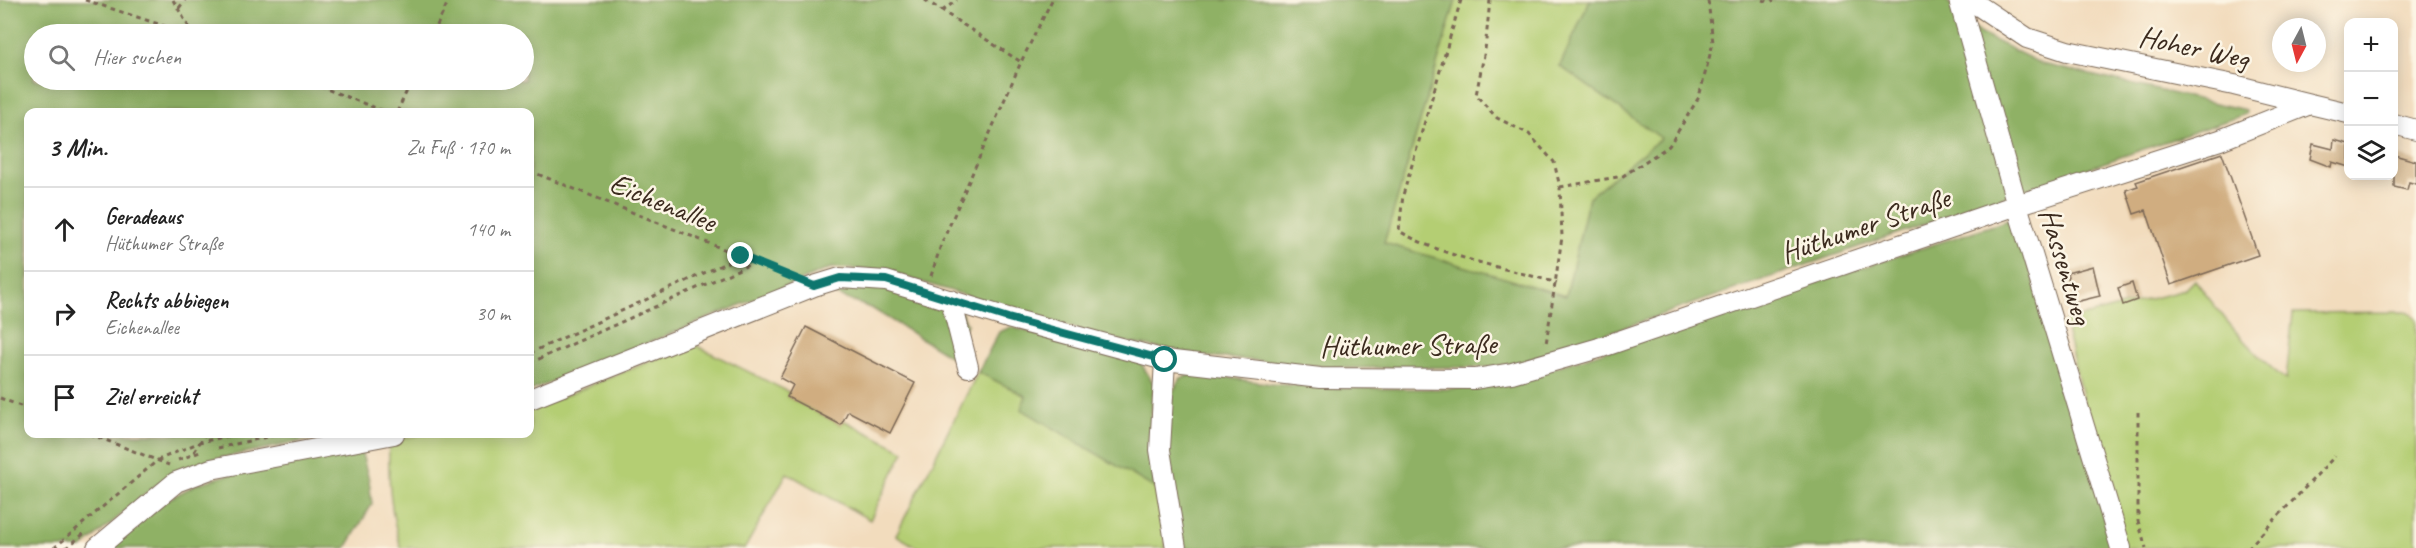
<!DOCTYPE html>
<html lang="de">
<head>
<meta charset="utf-8">
<style>
  :root { --surface:#fff; --page:#f2f2f2; --text:#222; --muted:#767676; --line:#e0e0e0 }
  body { margin:0; font-family:Caveat,sans-serif; background:var(--page); color:var(--text) }
  .controls { position:absolute; right:18px; top:18px; display:grid; overflow:hidden; border-radius:12px; box-shadow:0 3px 15px #0003 }
  .controls button { width:54px; height:54px; display:grid; place-items:center; padding:0; border:0; border-bottom:2px solid var(--line); background:var(--surface); color:var(--text); font:30px sans-serif }
  .compass { position:absolute; left:2272px; top:18px; width:54px; height:54px; border-radius:50%; background:var(--surface); box-shadow:0 3px 15px #0003; rotate:187deg }
  .stop { position:absolute; width:18px; height:18px; margin:-14px; border:4px solid #0f766e; border-radius:50%; background:#fff }
  .stop.end { background:#0f766e; border-color:#fff; box-shadow:0 2px 6px #0008 }
  .list { margin:0; padding:0; list-style:none }
  h2 { display:flex; justify-content:space-between; align-items:center; height:78px; margin:0; padding:0 24px; font-size:26px }
  h2 small { font-size:20px; font-weight:400; color:var(--muted) }
  .list li { display:grid; grid-template-columns:39px 1fr auto; gap:18px; align-items:center; box-sizing:border-box; height:84px; padding:0 24px; border-top:2px solid var(--line) }
  .list b { display:block; font-size:22px; white-space:nowrap }
  .list p { margin:0; font-size:20px; white-space:nowrap; color:var(--muted) }
  .list em { font-size:20px; font-style:normal; color:var(--muted) }
  .icon { flex:none; width:33px; height:33px; fill:none; stroke:currentColor; stroke-width:2; stroke-linecap:round; stroke-linejoin:round }
  .map { position:relative; flex:none; width:2416px; height:548px; overflow:hidden }
  .search { position:absolute; background:var(--surface); box-shadow:0 3px 15px #0003; left:24px; top:24px; width:510px; height:66px; display:flex; align-items:center; gap:15px; box-sizing:border-box; padding:0 21px; border-radius:33px; color:var(--muted); font-size:22px }
  .panel { position:absolute; background:var(--surface); box-shadow:0 3px 15px #0003; left:24px; top:108px; width:510px; height:330px; border-radius:12px }
  .map>svg:first-child { display:block }
  .green { fill:#b4ce73; stroke:#787c48; stroke-width:1.5 }
  .forest { fill:#8fb165; stroke:#656e42; stroke-width:1.5; fill-rule:evenodd }
  .building { fill:#d0ad80 }
  .lines { fill:none; stroke-linecap:round; stroke-linejoin:round }
  .minor-casing { stroke:#7b6856; stroke-width:22 }
  .path { stroke:#7b6856; stroke-width:3; stroke-dasharray:4.5 4.5; stroke-linecap:butt }
  .minor { stroke:#fff; stroke-width:20 }
  .route { stroke:#0f766e; stroke-width:8 }
  .labels { text-anchor:middle; dominant-baseline:central; stroke-width:5; stroke-linejoin:round; paint-order:stroke }
  .street-label { font-size:30px; fill:#3b2a1e; stroke:#fcf5e5 }
</style>
</head>
<body>
<div class="map">
<svg width="2416" height="548" viewBox="0 0 2416 548">
  <rect width="100%" height="100%" fill="#fcf5e5"/>
  <filter id="ink" filterUnits="userSpaceOnUse"><feTurbulence type="fractalNoise" baseFrequency=".0167" numOctaves="2"/><feDisplacementMap in="SourceGraphic" scale="12" xChannelSelector="R" yChannelSelector="G"/><feConvolveMatrix kernelMatrix="1 2 1 2 8 2 1 2 1" color-interpolation-filters="sRGB"/></filter>
  <filter id="wash" filterUnits="userSpaceOnUse"><feTurbulence type="fractalNoise" baseFrequency=".008" numOctaves="4" result="noise"/><feDisplacementMap in="SourceGraphic" scale="24" xChannelSelector="R" yChannelSelector="G"/><feGaussianBlur stdDeviation="1.35" result="paint"/><feColorMatrix in="noise" values="0 0 0 0 0 0 0 0 0 0 0 0 0 0 0 0 0 1.4 0 .05"/><feComposite in="paint" operator="in"/></filter>
  <g filter="url(#wash)">
    <rect width="100%" height="100%" fill="#f2dcbd"/>
    <path class="green" d="M1456,0h134l-30,66 101,72 -72,59 -23,99 -182,-53z
      M2195,280c27,36 55,72 91,100l7,-67 115,-1 8,7v229h-298l-54,-227 121,-31z
      M693,344l96,48 -2,5 54,28 2,-5 61,31 -34,69 -83,-47 -42,75h-344c-11,-36 -13,-70 -12,-107l35,-7h106v-26l24,-8z
      M978,372l49,24 -4,10 133,83 10,59h-248l-22,-13z"/>
    <path class="forest" d="M0,0h1456l-72,243 182,53 23,-99 72,-59 -101,-72 30,-66h356l33,33 63,31 204,46v4l-717,246 -34,7 -149,1 -145,-12 -91,-17 -228,-69 -51,-2 -301,123v-279h-502v322h309l-132,27 -50,25 -73,62h-82zM34,34h490v46h-490z
      M2015,218l98,330h-930l-17,-98 5,-55 10,-17 17,-5 73,11 73,4 102,1 55,-4z
      M854,288l31,1 76,23 6,12 -16,33 -78,-48 -45,-17z
      M1011,327l129,35 14,22 -6,66 8,39 -135,-80 5,-13 -48,-24 21,-40z
      M360,447l9,33 3,24 -26,44h-237l58,-48 30,-16 34,-10z"/>
    <g id="blocks">
      <path class="building" d="M2334,140l15,4v23l-17,-5 -1,5 -21,-8 3,-15 20,5z
        M2222,153l36,102 -87,30 -25,-75 -12,4 -8,-24 12,-4 -2,-4z
        M2394,155l22,6v23l-7,-2 -2,8 -13,-3z
        M2093,266l7,30 -25,6 -8,-29z
        M2132,283l5,17 -14,5 -5,-17z
        M806,327l109,56 -25,50 -42,-22 -7,14 -54,-28 6,-12 -13,-7z"/>
    </g>
  </g>
  <g filter="url(#ink)">
    <use href="#blocks" fill-opacity="0" stroke="#7b6856" stroke-width="1.5"/>
    <g class="lines">
      <g class="minor-casing">
        <path id="minor" d="M1959,0l58,205 104,343
          M1970,0l57,38 40,13 167,34 76,19
          M2394,124l22,6
          M951,300l17,67
          M1165,360l-5,90 16,98
          M530,399l284,-113 26,-8 46,3 122,37 157,42 155,18 155,1 37,-6 87,-25 418,-143 203,-65 90,-36 38,9
          M97,548l79,-66 35,-13 183,-35"/>
      </g>
      <path class="path" d="M85,0l104,34
        M173,0l20,34
        M925,0l96,62
        M1461,0l-58,195 -4,36c48,28 105,36 158,52
        M1490,0l-5,50 -9,45 21,23 32,16 25,28 6,25 2,50 -16,107
        M1763,0l6,2 5,-2
        M179,8l6,-8
        M942,11l15,-11
        M433,34l16,-34
        M303,80l83,32
        M397,112l15,-32
        M530,171l260,105
        M1560,187l63,-11 46,-30 30,-49 14,-54 -5,-43
        M931,276l10,-31 80,-183 31,-62
        M530,353l211,-97
        M530,363l225,-101
        M0,398l28,11
        M2138,412v109l8,27
        M90,434l79,31
        M218,448l62,-14
        M194,452l11,-18
        M178,460l25,-9
        M54,548l104,-88 42,-18 39,-8
        M66,548l20,-16
        M2248,548l87,-92"/>
      <use href="#minor" class="minor"/>
    </g>
  </g>
  <g class="lines" filter="url(#ink)">
    <path class="route" d="M741,256l73,30 26,-8 46,2 122,38 157,42"/>
  </g>
  <g class="labels">
    <g class="street-label">
      <text transform="translate(2194 47) rotate(12)">Hoher Weg</text>
      <text transform="translate(663 202) rotate(22)">Eichenallee</text>
      <text transform="translate(1865 225) rotate(-19)">Hüthumer Straße</text>
      <text transform="translate(2066 266) rotate(73)">Hassentweg</text>
      <text transform="translate(1408 345) rotate(-1)">Hüthumer Straße</text>
    </g>
  </g>
</svg>
<div class="controls">
<button>+</button>
<button>−</button>
<button><svg class="icon" aria-label="layers" viewBox="0 0 24 24"><path d="M12 4l9 5-9 5-9-5zM3 14l9 5 9-5"/></svg></button>
</div>
<svg class="compass" viewBox="-18 -18 36 36"><path d="M0-13l5 13h-10z" fill="#e53935"/><path d="M0 13l5-13h-10z" fill="#767676"/></svg>
<div class="stop" style="left:1165px;top:360px"></div>
<div class="stop end" style="left:741px;top:256px"></div>
<div class="search"><svg class="icon" aria-label="search" viewBox="0 0 24 24"><circle cx="10" cy="10" r="6"/><path d="M15 15l6 6"/></svg>Hier suchen</div>
<section class="panel">
<h2>3 Min.<small>Zu Fuß · 170 m</small></h2>
<ul class="list">
<li><svg class="icon" aria-label="ahead" viewBox="0 0 24 24"><path d="M12 20V5M6 11l6-6 6 6"/></svg><div><b>Geradeaus</b><p>Hüthumer Straße</p></div><em>140 m</em></li>
<li><svg class="icon" aria-label="right" viewBox="0 0 24 24"><path d="M7 20v-9h11M14 6l5 5-5 5"/></svg><div><b>Rechts abbiegen</b><p>Eichenallee</p></div><em>30 m</em></li>
<li><svg class="icon" aria-label="arrive" viewBox="0 0 24 24"><path d="M6 21V4h12l-3 4 3 4H6"/></svg><div><b>Ziel erreicht</b></div></li>
</ul>
</section>
</div>
</body>
</html>
